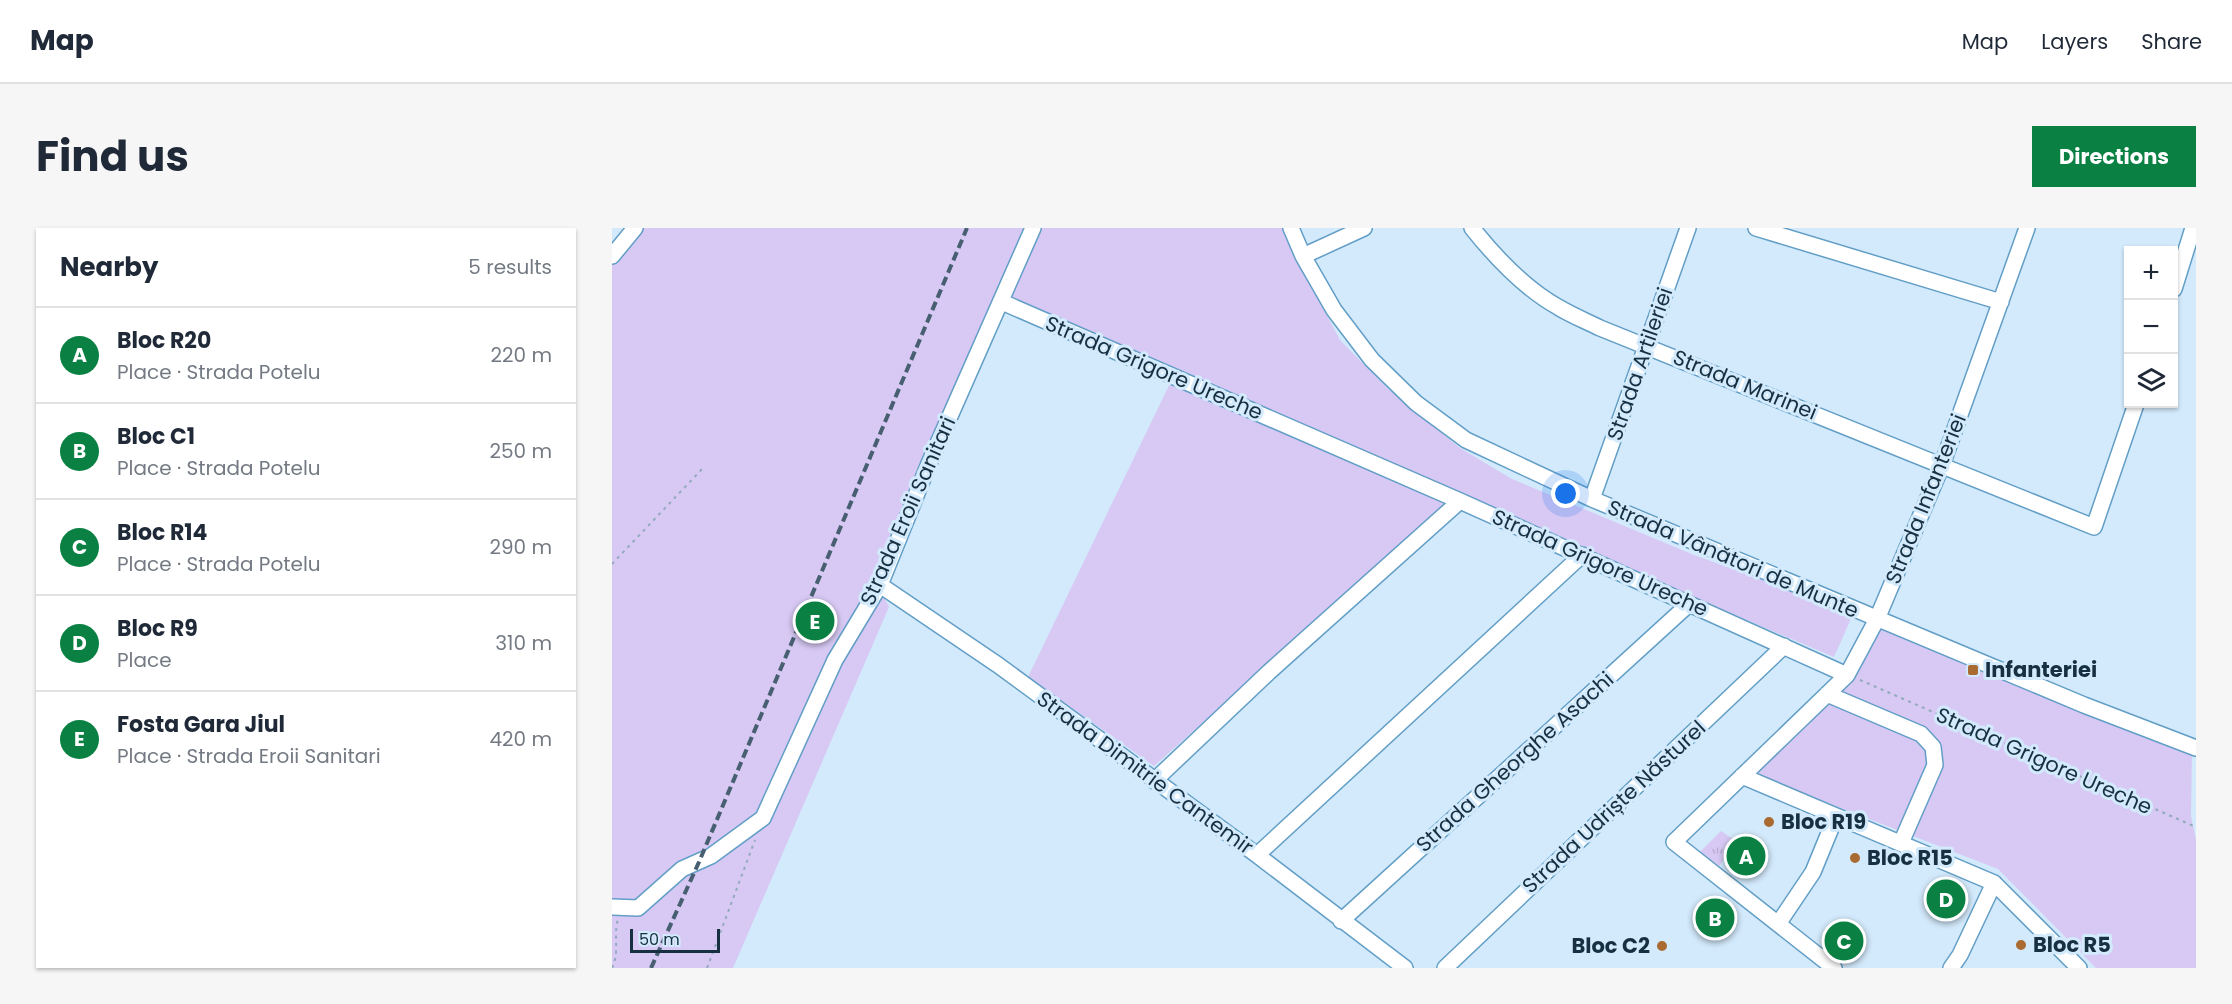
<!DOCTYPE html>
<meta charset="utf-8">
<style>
body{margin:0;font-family:Poppins,sans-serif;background:#f6f6f7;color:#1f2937}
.controls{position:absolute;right:18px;top:18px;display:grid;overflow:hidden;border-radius:0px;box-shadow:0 2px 4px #0004}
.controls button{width:54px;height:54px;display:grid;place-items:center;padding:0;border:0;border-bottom:2px solid #e0e1e3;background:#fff;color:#1f2937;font:30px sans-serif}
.scale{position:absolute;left:18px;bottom:15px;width:90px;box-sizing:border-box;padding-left:6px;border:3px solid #173041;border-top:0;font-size:16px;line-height:21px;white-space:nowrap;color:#173041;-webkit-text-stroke:4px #d3eafc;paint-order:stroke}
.you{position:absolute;left:954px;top:266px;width:21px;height:21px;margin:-15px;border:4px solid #fff;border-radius:50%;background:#1a73e8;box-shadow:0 0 0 9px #1a73e833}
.badge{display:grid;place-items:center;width:39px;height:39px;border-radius:50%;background:#0b8043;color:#fff;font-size:20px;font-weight:700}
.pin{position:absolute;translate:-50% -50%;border:3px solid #fff;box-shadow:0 2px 6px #0006}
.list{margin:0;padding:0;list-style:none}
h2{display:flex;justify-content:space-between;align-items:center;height:78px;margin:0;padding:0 24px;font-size:26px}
h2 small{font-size:20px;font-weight:400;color:#747a83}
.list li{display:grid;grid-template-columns:39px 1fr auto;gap:18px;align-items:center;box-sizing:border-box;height:96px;padding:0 24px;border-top:2px solid #e0e1e3}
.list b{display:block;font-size:22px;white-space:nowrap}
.list p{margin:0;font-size:20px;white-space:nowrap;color:#747a83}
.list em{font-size:20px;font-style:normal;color:#747a83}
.icon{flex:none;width:33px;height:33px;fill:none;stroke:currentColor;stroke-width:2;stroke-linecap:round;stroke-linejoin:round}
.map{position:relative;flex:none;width:1584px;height:740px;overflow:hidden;border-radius:0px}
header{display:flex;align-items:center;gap:36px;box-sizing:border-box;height:84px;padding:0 30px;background:#fff;border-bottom:2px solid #e0e1e3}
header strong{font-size:28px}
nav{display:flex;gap:33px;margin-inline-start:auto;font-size:21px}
.intro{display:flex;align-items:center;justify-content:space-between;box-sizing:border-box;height:144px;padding:0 36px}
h1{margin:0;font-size:42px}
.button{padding:15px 27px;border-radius:0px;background:#0b8043;color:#fff;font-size:21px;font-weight:700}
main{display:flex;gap:36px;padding:0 36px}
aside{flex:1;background:#fff;border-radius:0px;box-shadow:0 2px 4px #0004}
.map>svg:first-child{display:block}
</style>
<header>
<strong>Map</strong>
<nav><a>Map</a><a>Layers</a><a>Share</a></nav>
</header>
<div class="intro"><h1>Find us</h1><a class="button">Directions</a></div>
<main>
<aside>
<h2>Nearby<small>5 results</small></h2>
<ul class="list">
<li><span class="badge">A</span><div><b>Bloc R20</b><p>Place · Strada Potelu</p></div><em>220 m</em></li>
<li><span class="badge">B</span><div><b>Bloc C1</b><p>Place · Strada Potelu</p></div><em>250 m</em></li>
<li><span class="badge">C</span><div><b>Bloc R14</b><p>Place · Strada Potelu</p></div><em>290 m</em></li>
<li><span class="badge">D</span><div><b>Bloc R9</b><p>Place</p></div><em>310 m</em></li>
<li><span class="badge">E</span><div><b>Fosta Gara Jiul</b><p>Place · Strada Eroii Sanitari</p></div><em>420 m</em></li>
</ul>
</aside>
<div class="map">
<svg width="1584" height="740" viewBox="0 0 1584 740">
<defs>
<pattern id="park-tufts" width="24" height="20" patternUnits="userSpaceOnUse" patternTransform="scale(1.5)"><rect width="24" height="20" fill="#d7c9f4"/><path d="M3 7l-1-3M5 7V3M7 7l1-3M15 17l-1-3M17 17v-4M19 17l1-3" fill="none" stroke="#b8add2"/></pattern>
</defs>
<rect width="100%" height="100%" fill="#d3eafc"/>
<path fill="#d7c9f4" d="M28,0H671L684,30L728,112L776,161L848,220L900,251L1082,327L1242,384L1222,429L844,269L542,538L416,449L563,145L387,74L264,354L277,379L121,740H0V30Z
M1270,394L1580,525L1579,588L1584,612V740H1484L1386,641L1138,545L1243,447Z"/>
<path fill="url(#park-tufts)" d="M1109,603L1125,614L1107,638L1088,624Z"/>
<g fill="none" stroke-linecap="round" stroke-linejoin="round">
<g stroke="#629ec6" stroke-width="18">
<path id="minor" d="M679,0L691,28L722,82L760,132L804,175L854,212L980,271L1472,477L1584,520
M860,0C884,30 912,60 946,79C959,87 974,93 988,100L1482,299L1524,176
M1144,0L1389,74
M0,28L23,0
M691,28L752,0
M1562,61L1581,0
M390,74L848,273L1235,447
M980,271L1076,0
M268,357L386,437L645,627L793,740
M1215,466L1309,506L1321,519L1323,537L1289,615
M1130,548L1382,655L1467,740
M542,553L657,444L848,273
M645,627L970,327
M0,679L26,680L70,641L99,628L151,590L223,432L268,357L316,238L421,0
M729,693L1077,376
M1166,696L1201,644L1224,588
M833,740L1172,418
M1222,740L1062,614L1235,447L1265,391L1330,237L1415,0
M1339,740L1348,727L1382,655"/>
</g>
<path stroke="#92aabc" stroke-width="2" stroke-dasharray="3 4.5" stroke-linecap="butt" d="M0,336L91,240
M1248,452L1584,599
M0,740C8,723 1,708 6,691
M95,740L143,612"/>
<use href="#minor" stroke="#fff" stroke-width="15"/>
<path stroke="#475f71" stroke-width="4" stroke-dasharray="9 4.5" stroke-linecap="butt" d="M39,740L87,634L355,0"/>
</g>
<g fill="#aa6b32" stroke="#d3eafc" stroke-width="2">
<rect x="1355" y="436" width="12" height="12" rx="3"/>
<circle cx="1157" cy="594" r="6"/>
<circle cx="1243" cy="630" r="6"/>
<circle cx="1409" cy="717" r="6"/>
<circle cx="1050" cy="718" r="6"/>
</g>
<g text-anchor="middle" stroke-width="6" stroke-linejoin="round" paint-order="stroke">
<g font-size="21" fill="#173041" stroke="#d3eafc">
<text transform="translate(1028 136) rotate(-71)" y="7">Strada Artileriei</text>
<text transform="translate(542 140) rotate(23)" y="7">Strada Grigore Ureche</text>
<text transform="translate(1133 157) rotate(22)" y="7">Strada Marinei</text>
<text transform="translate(1314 271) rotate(-68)" y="7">Strada Infanteriei</text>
<text transform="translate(296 283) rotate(-66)" y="7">Strada Eroii Sanitari</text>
<text transform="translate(1121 331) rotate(23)" y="7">Strada Vânători de Munte</text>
<text transform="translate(988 335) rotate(24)" y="7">Strada Grigore Ureche</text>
<text transform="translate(1432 533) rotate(24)" y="7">Strada Grigore Ureche</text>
<text transform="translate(903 534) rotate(-42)" y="7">Strada Gheorghe Asachi</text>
<text transform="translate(533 545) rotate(36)" y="7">Strada Dimitrie Cantemir</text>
<text transform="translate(1002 579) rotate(-43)" y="7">Strada Udriște Năsturel</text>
</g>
<g font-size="21" font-weight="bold" fill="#173041" stroke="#d3eafc" text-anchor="start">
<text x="1373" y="449">Infanteriei</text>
<text x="1169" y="601">Bloc R19</text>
<text x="1255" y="637">Bloc R15</text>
<text x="1421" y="724">Bloc R5</text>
<text x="1038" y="725" text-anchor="end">Bloc C2</text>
</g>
</g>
</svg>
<div class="controls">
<button>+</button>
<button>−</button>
<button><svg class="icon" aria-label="layers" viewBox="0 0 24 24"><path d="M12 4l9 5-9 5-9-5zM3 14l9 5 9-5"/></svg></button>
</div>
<div class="scale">50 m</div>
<div class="you"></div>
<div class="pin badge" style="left:1134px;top:628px">A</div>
<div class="pin badge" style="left:1103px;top:690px">B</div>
<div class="pin badge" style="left:1232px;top:713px">C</div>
<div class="pin badge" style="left:1334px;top:671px">D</div>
<div class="pin badge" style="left:203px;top:393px">E</div>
</div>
</main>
